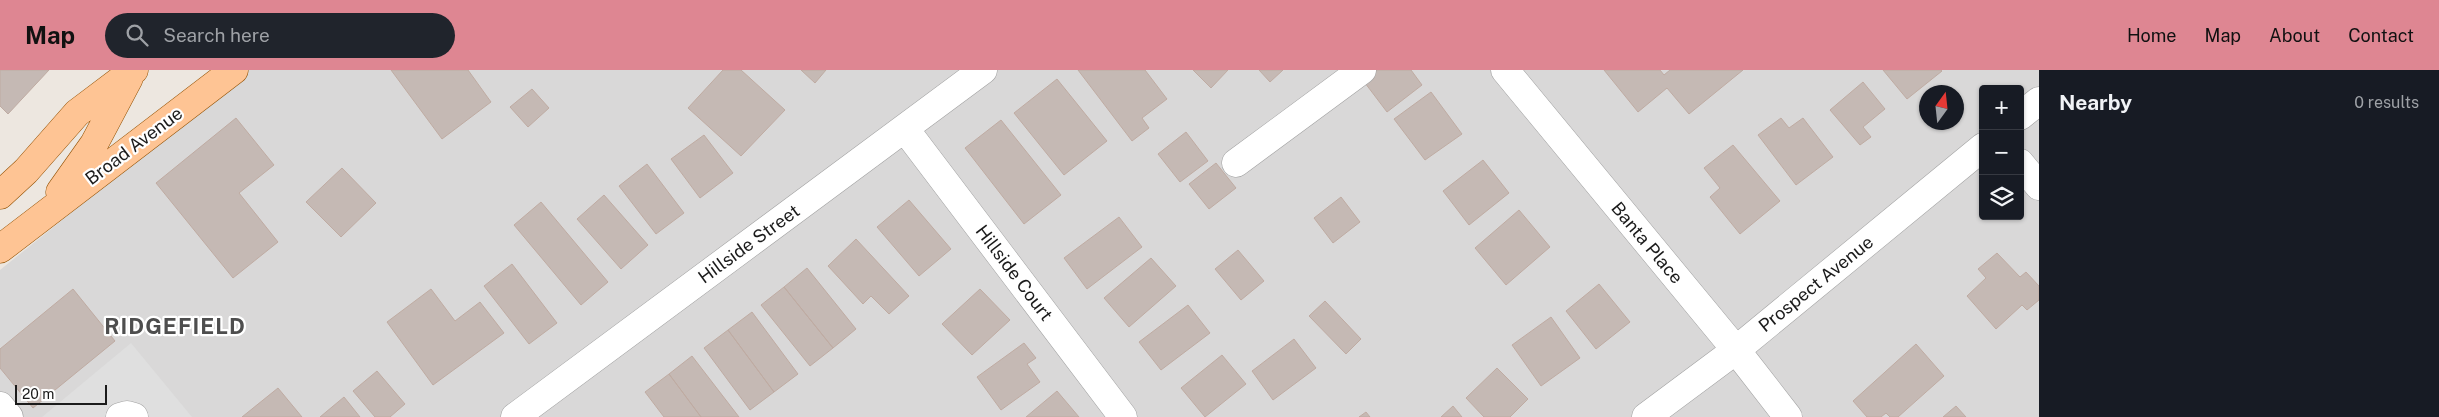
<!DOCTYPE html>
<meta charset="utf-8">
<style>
body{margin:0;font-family:"Public Sans",sans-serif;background:#20242c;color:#f1f3f6}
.controls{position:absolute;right:15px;top:15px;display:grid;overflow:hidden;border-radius:5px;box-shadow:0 1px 4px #0004}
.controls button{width:45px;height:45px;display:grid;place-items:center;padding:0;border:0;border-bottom:1px solid #363941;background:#171b24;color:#f1f3f6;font:25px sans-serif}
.compass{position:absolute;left:1919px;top:15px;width:45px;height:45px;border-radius:50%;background:#171b24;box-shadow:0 1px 4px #0004;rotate:15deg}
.scale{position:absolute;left:15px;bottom:12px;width:92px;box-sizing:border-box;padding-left:5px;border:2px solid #1b1b1b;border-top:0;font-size:14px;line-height:18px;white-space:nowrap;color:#1b1b1b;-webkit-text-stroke:4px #fff;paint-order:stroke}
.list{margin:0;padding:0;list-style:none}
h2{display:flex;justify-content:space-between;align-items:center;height:65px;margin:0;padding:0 20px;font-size:21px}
h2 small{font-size:16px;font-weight:400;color:#9ea1a6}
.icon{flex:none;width:28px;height:28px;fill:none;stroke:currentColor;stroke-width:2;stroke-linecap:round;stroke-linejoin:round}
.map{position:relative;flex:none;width:2039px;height:347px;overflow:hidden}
header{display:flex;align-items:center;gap:30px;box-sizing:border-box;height:70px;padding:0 25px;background:#de8692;color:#111}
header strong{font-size:24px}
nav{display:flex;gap:28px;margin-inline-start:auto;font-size:18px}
.search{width:350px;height:45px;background:#20242c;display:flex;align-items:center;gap:12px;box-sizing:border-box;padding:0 18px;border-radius:28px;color:#9ea1a6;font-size:19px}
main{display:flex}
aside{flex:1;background:#171b24}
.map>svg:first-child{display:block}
</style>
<header>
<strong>Map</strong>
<div class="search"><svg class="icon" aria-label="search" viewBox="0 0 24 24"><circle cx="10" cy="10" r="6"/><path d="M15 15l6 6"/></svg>Search here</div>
<nav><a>Home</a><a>Map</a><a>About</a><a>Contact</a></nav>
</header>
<main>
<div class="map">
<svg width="2039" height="347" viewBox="0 0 2039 347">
<rect width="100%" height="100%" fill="#ede7e0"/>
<path fill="#d9d8d8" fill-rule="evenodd" d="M249,0H2039V347H0V200ZM1983,19H2020V146H1983ZM1926,22H1956V52H1926Z"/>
<path fill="#dfdfdf" d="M131,273L192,347H42Z"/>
<path fill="#c5b9b4" stroke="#bfaba2" d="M0,0H49L8,44L0,36Z
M391,0H468L491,32L442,69Z
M723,0H741L785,40L741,86L688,38Z
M801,0H826L815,13Z
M1078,0H1145L1167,29L1142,48L1149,58L1132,71Z
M1193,0H1228L1211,18Z
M1259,0H1283L1270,12Z
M1374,0H1411L1422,15L1387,42L1362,9Z
M1604,0H1660L1664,5L1670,0H1743L1689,44L1667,18L1638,42Z
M1883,0H1941L1942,1L1907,29Z
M1057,9L1107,71L1064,105L1014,43Z
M1863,12L1885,39L1863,57L1871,67L1860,75L1830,40Z
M532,19L549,38L528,57L510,37Z
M1431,22L1462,64L1425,90L1394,49Z
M236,48L274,95L239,123L278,172L233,208L156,113Z
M1781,48L1789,58L1803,48L1833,87L1796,115L1758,65Z
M1001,50L1061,125L1024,154L965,78Z
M1186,62L1208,91L1180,112L1158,84Z
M704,65L733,103L700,128L671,89Z
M1733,75L1780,131L1740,164L1710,127L1720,118L1704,98Z
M1483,90L1509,123L1469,155L1443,121Z
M1216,93L1236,118L1209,139L1189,114Z
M647,94L684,143L656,164L619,116Z
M342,98L376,133L341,167L306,132Z
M604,125L648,175L621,199L577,149Z
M1341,127L1360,152L1333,173L1314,148Z
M909,130L951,179L919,206L877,157Z
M541,132L608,212L581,235L514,155Z
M1519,140L1550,177L1506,215L1475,178Z
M1119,147L1142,177L1087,219L1064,188Z
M856,169L909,226L889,244L871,226L863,234L828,196Z
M1238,180L1264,211L1241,230L1215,199Z
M1997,183L2020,207L2026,202L2039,216V230L2027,240L2022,235L1996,259L1967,226L1986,208L1978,199Z
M1151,188L1176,216L1129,257L1104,228Z
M512,194L557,253L529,274L484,216Z
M807,198L856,259L833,278L784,217Z
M1599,214L1630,252L1596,279L1566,241Z
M784,217L833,278L810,296L761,235Z
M73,219L115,271L33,338L0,298V279Z
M431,219L455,251L480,232L504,263L433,315L387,252Z
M980,219L1010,250L972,285L942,254Z
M1325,231L1361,269L1346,284L1309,246Z
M1188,235L1210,263L1161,300L1139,272Z
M752,242L798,304L774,322L728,260Z
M1551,247L1580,288L1541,316L1512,275Z
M728,260L774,322L750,340L704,278Z
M1294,269L1316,298L1273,330L1252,301Z
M1024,273L1036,288L1027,294L1040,312L1001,340L977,307Z
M1916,274L1944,306L1898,347H1890L1886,343L1881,347H1867L1853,331Z
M1222,285L1246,314L1205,347L1181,318Z
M692,286L739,347H701L669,304Z
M1497,298L1528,329L1510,347H1484L1466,328Z
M377,301L405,334L390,347H375L353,321Z
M669,304L701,347H664L645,322Z
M278,318L302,347H242Z
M1057,321L1079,347H1026Z
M344,327L360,347H320Z
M1453,336L1462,347H1441Z
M1956,336L1966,347H1943Z
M1366,342L1370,347H1359Z"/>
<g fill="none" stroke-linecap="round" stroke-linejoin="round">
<g stroke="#a2a2a2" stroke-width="29">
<path id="minor" d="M1505,0L1736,280L1788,347
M2020,46L2039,31
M905,59L1123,347
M1236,93L1362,0
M2020,93L2039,116
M0,336L9,347
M120,347L127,345L134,347
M515,347L983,0
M1646,347L1736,280L1983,77"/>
</g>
<g stroke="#925000" stroke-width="29">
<path id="major" d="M60,122L94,74L129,8
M0,125L26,101L77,43L134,0
M0,179L234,0"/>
</g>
<use href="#minor" stroke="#fff" stroke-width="28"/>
<use href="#major" stroke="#fec494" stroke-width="28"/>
</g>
<g text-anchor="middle" stroke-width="4.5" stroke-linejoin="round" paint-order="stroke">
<g font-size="18" fill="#1b1b1b" stroke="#fff">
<text transform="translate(134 76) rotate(-37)" y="6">Broad Avenue</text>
<text transform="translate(1647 173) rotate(50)" y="6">Banta Place</text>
<text transform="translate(749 174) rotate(-36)" y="6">Hillside Street</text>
<text transform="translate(1014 203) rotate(53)" y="6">Hillside Court</text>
<text transform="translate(1816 214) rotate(-39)" y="6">Prospect Avenue</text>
</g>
<g font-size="22" font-weight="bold" letter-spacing="1" fill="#4e4e4e" stroke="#fff">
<text x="175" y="264">RIDGEFIELD</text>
</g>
</g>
</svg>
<div class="controls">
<button>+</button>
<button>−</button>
<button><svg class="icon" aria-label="layers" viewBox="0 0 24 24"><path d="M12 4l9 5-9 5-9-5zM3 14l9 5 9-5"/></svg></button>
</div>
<svg class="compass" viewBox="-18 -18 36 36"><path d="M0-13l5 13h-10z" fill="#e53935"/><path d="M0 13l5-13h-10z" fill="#9ea1a6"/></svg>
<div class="scale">20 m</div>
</div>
<aside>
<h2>Nearby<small>0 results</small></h2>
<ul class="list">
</ul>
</aside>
</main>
